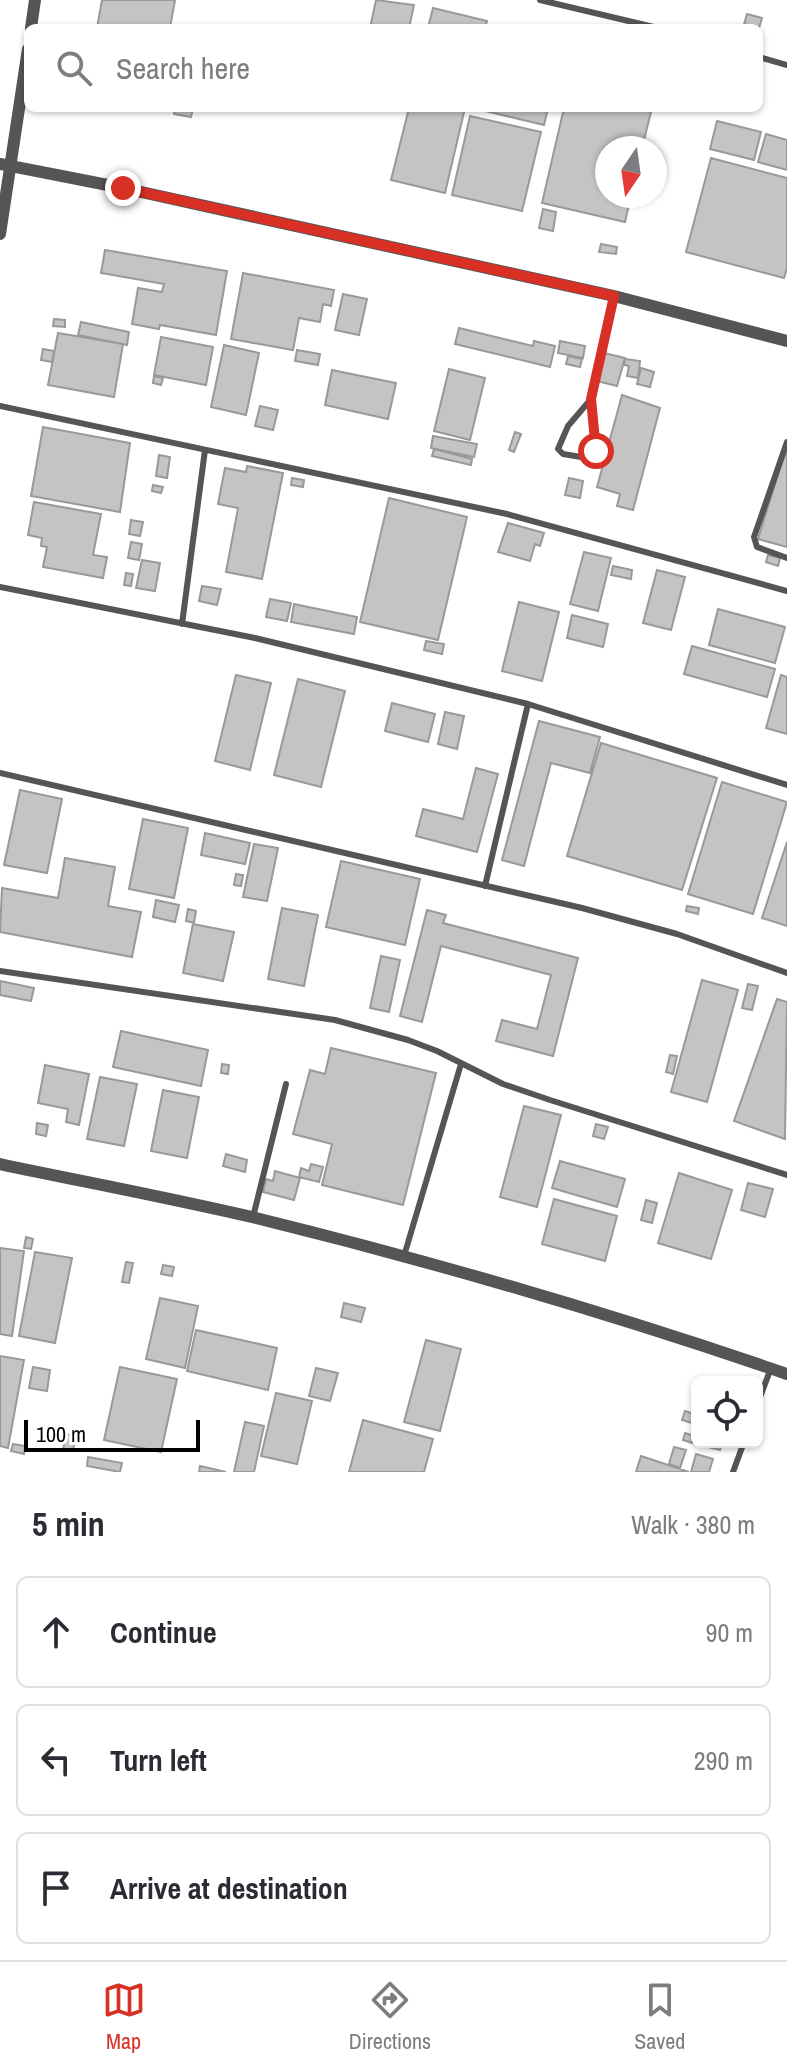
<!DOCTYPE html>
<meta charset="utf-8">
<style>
body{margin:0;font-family:"Archivo Narrow",sans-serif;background:#f7f7f7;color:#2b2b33}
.controls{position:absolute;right:24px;bottom:24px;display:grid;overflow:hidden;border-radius:12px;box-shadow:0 2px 6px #0004}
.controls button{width:72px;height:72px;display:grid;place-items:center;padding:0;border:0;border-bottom:2px solid #e1e1e2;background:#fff;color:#2b2b33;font:40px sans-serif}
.compass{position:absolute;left:595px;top:136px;width:72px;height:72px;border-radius:50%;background:#fff;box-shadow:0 2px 6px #0004;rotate:193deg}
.scale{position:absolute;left:24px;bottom:20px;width:176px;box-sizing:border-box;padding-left:8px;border:4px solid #000;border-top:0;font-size:22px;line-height:28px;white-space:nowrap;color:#000;-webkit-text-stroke:6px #fff;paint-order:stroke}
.stop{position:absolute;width:24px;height:24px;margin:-18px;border:6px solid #d93025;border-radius:50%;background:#fff}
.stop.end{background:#d93025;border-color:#fff;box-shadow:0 2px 8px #0008}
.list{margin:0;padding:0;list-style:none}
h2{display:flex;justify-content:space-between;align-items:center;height:104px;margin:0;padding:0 32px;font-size:34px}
h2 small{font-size:26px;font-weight:400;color:#7c7c81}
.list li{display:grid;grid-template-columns:52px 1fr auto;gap:24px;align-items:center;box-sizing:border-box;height:112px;margin:0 16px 16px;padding:0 16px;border:2px solid #e1e1e2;border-radius:12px}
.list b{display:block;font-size:30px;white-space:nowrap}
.list em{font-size:26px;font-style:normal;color:#7c7c81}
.icon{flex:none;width:44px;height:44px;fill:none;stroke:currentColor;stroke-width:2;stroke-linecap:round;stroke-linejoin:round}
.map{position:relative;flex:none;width:787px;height:1472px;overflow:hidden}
.search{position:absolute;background:#fff;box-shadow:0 2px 6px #0004;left:24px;right:24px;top:24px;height:88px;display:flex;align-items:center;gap:20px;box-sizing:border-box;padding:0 28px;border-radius:12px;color:#7c7c81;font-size:30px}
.sheet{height:488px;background:#fff}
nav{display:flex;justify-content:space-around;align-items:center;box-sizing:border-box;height:112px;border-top:2px solid #e1e1e2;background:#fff;font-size:22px;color:#7c7c81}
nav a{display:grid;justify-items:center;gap:4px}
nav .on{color:#d93025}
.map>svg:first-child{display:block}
</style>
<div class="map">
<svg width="787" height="1472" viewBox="0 0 787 1472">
<rect width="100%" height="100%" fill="#fff"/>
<path fill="#c4c4c4" stroke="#999" stroke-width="2" d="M102,0H175L170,28H97Z
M376,0L414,5L409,28H370Z
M433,8L487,21L485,28H428Z
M747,14L762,18L759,28L744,24Z
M175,108H193L191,117L174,114Z
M409,108H465L445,193L391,180Z
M473,108H548L544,125Z
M564,108H652L642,148H607V196H631L625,222L542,203Z
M470,116L541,132L522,211L452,195Z
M717,121L761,132L754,160L710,149Z
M766,134L787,140V170L758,162Z
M711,158L787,178V268L784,278L686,252Z
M543,209L556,212L553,231L539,228Z
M601,244L617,247L616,254L599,252Z
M105,250L227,271L216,335L160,325L159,329L132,324L138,288L162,292L164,284L101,273Z
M243,273L334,290L331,306L323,304L320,322L299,318L293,350L231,339Z
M343,294L367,299L359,335L335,330Z
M54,319L65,320V327L53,326Z
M81,322L129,332L127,345L78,335Z
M459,328L533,346L534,341L555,346L550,367L455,344Z
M58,333L123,344L114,397L48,385Z
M161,337L213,347L206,385L154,375Z
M560,341L585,346L583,358L558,353Z
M224,345L259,353L246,415L211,407Z
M43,349L54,351L52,362L41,360Z
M297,350L320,354L318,365L295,361Z
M604,353L625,358L617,386L597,381Z
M568,356L582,359L580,367L566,364Z
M625,359L640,361L638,378L627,376L629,366L624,365Z
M641,368L654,372L650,387L637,384Z
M449,369L485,378L470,440L434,431Z
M332,370L396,383L388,419L325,405Z
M154,376L163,378L161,385L153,383Z
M622,395L660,408L633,510L617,506L620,494L597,487Z
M260,406L278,410L273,430L255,426Z
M43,427L130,443L120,512L31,496Z
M515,432L521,434L514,452L509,450Z
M433,436L477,444L474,457L431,448Z
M787,445V547L758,539Z
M434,449L472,459L471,465L432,456Z
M159,455L170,457L167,478L156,476Z
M247,466L283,473L262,579L226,572L238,508L218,504L225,468L246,472Z
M292,478L304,480L303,487L291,485Z
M569,478L583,481L580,498L565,495Z
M153,485L163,487L161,493L152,491Z
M389,498L467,517L438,640L360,622Z
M34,502L101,514L93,555L107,557L103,578L43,567L47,547L41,546L42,538L28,535Z
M131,520L143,522L140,536L129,534Z
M508,523L544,533L540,546L535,544L530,561L498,552Z
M131,542L142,544L139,560L128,558Z
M584,552L611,558L598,611L570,604Z
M768,555L780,558L778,566L766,562Z
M142,560L160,563L155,591L136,588Z
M613,566L632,570L631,579L611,575Z
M657,570L685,577L671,630L643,623Z
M126,573L133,574L131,586L124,585Z
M202,586L221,589L217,605L199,601Z
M270,599L291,603L287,621L266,617Z
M519,602L559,612L542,681L502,671Z
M294,604L357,617L354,634L291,622Z
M718,609L785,627L775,663L709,645Z
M572,615L608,624L603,647L567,638Z
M426,641L444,644L442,654L424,650Z
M692,646L775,669L767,697L684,674Z
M236,675L271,683L250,770L215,761Z
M781,675L787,677V734L766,728Z
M298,679L345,691L321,787L274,775Z
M392,703L435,714L428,742L385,731Z
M445,712L464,716L457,749L438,744Z
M539,721L600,737L590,773L551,763L524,866L502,860Z
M601,743L717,778L682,890L567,856Z
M476,768L498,774L477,852L416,836L423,809L463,819Z
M722,782L787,802L753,914L688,894Z
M20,790L62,799L47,873L4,865Z
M143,819L188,828L174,898L129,889Z
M205,833L250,843L245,864L201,855Z
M787,842V926L762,918Z
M254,844L278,848L267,901L243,897Z
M65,858L115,867L108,906L141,912L132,957L0,932L2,888L58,898Z
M341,861L420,879L405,945L326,927Z
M236,874L243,875L241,886L234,885Z
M156,900L179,905L175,922L153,917Z
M687,906L699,908L698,914L686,911Z
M282,908L318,915L304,986L268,979Z
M188,909L196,911L194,923L186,921Z
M427,910L446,915L443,923L578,958L553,1056L496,1041L502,1020L537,1029L551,975L441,946L422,1022L400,1016Z
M193,924L234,932L223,981L183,973Z
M381,956L400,960L389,1012L370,1008Z
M702,980L738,990L707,1102L671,1092Z
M0,981L34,988L31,1001L0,995Z
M748,984L758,986L752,1010L742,1008Z
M777,999L787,1002L785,1139L734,1121Z
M121,1031L208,1050L201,1086L113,1067Z
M331,1048L436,1073L403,1205L322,1185L332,1144L293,1134L310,1070L325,1074Z
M670,1055L677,1056L673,1074L666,1072Z
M222,1064L229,1065L228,1074L221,1073Z
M45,1065L89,1074L79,1125L66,1122L68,1109L38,1103Z
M100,1077L137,1084L124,1146L87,1139Z
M163,1090L199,1097L187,1158L151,1151Z
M524,1106L561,1115L537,1207L500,1197Z
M37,1123L48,1125L46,1136L36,1134Z
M596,1124L608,1127L604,1139L593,1136Z
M226,1154L247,1160L245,1172L223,1166Z
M560,1161L625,1179L617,1207L552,1188Z
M311,1164L323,1167L319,1182L299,1177L301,1168L309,1171Z
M275,1171L300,1178L294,1200L263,1192L266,1179L273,1181Z
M679,1173L732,1190L711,1259L658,1243Z
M748,1183L773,1189L765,1217L741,1210Z
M554,1199L617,1216L605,1261L542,1244Z
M646,1200L657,1203L652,1223L641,1220Z
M26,1237L33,1239L31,1249L24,1248Z
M0,1248L24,1251L12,1336L0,1334Z
M35,1252L72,1258L55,1343L19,1336Z
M126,1262L133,1263L129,1283L122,1282Z
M163,1265L174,1267L172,1276L161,1274Z
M160,1298L198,1306L185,1368L146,1359Z
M344,1303L365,1308L361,1322L341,1317Z
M196,1330L277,1348L268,1390L187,1371Z
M426,1340L461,1349L440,1431L404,1422Z
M0,1356L24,1360L8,1448L0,1446Z
M33,1367L50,1370L47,1391L29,1388Z
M120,1367L177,1379L161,1452L104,1440Z
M316,1368L338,1373L330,1401L309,1396Z
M276,1393L312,1401L297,1464L261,1456Z
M685,1411L697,1415L695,1424L682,1420Z
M363,1420L433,1439L424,1472H349Z
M245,1422L264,1426L254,1472H234Z
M685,1433L694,1436L692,1443L683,1440Z
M66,1434L76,1436L73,1450L63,1449Z
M710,1442H722L720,1450L708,1447Z
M13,1444L25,1446L24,1454L11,1451Z
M674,1447L686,1450L680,1468L669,1464Z
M696,1454L713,1459L709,1472H691Z
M641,1456L689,1472H636Z
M88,1457L122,1463L120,1472L87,1466Z
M200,1466L226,1472H199Z"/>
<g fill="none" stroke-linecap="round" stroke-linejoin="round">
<path stroke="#555" stroke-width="6" d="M540,0L658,28
M759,57L787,65
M591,399L568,426L558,449L563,454L587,458L596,451L591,399L613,297
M0,406L507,514L787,591
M787,442L754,537L757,547L787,558
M0,587L255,638L528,704L787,785
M182,624L205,450
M0,773L582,908L677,934L787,973
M485,886L528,704
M0,971L335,1020L408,1040L437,1051L503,1084L550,1100L787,1175
M253,1217L286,1084
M404,1256L461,1064
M757,1405L771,1368
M733,1472L744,1442"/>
<path stroke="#555" stroke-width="12" d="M31,28L35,0
M0,164L123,188L614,296L787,341
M0,234L28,49
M0,1164C85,1182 171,1198 256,1218C435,1262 612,1314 787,1374"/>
</g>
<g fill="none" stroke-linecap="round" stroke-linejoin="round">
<path stroke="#d93025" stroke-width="10" d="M123,188L614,296L591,399L596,451"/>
</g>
</svg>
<div class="controls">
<button><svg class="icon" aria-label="locate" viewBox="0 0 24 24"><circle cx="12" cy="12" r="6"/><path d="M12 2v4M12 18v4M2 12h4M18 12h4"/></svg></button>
</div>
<svg class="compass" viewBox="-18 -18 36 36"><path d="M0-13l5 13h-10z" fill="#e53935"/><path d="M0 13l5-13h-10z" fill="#7c7c81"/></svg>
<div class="scale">100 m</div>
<div class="stop" style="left:596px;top:451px"></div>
<div class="stop end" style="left:123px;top:188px"></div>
<div class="search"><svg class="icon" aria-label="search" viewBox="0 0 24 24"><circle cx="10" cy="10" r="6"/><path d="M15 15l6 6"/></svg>Search here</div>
</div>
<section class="sheet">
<h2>5 min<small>Walk · 380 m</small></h2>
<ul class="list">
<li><svg class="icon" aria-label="ahead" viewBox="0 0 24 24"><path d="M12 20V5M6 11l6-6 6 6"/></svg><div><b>Continue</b></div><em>90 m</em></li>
<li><svg class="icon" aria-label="left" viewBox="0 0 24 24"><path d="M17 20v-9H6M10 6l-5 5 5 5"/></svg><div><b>Turn left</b></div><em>290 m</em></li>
<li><svg class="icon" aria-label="arrive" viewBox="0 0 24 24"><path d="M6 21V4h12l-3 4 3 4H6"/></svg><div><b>Arrive at destination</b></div></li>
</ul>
</section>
<nav>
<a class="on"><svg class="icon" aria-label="map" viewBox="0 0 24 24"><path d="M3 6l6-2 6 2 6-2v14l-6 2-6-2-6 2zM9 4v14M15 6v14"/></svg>Map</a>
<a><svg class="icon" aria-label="directions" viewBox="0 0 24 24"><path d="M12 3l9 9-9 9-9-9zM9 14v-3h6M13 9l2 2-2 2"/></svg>Directions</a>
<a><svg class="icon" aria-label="saved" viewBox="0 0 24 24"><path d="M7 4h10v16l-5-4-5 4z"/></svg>Saved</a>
</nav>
